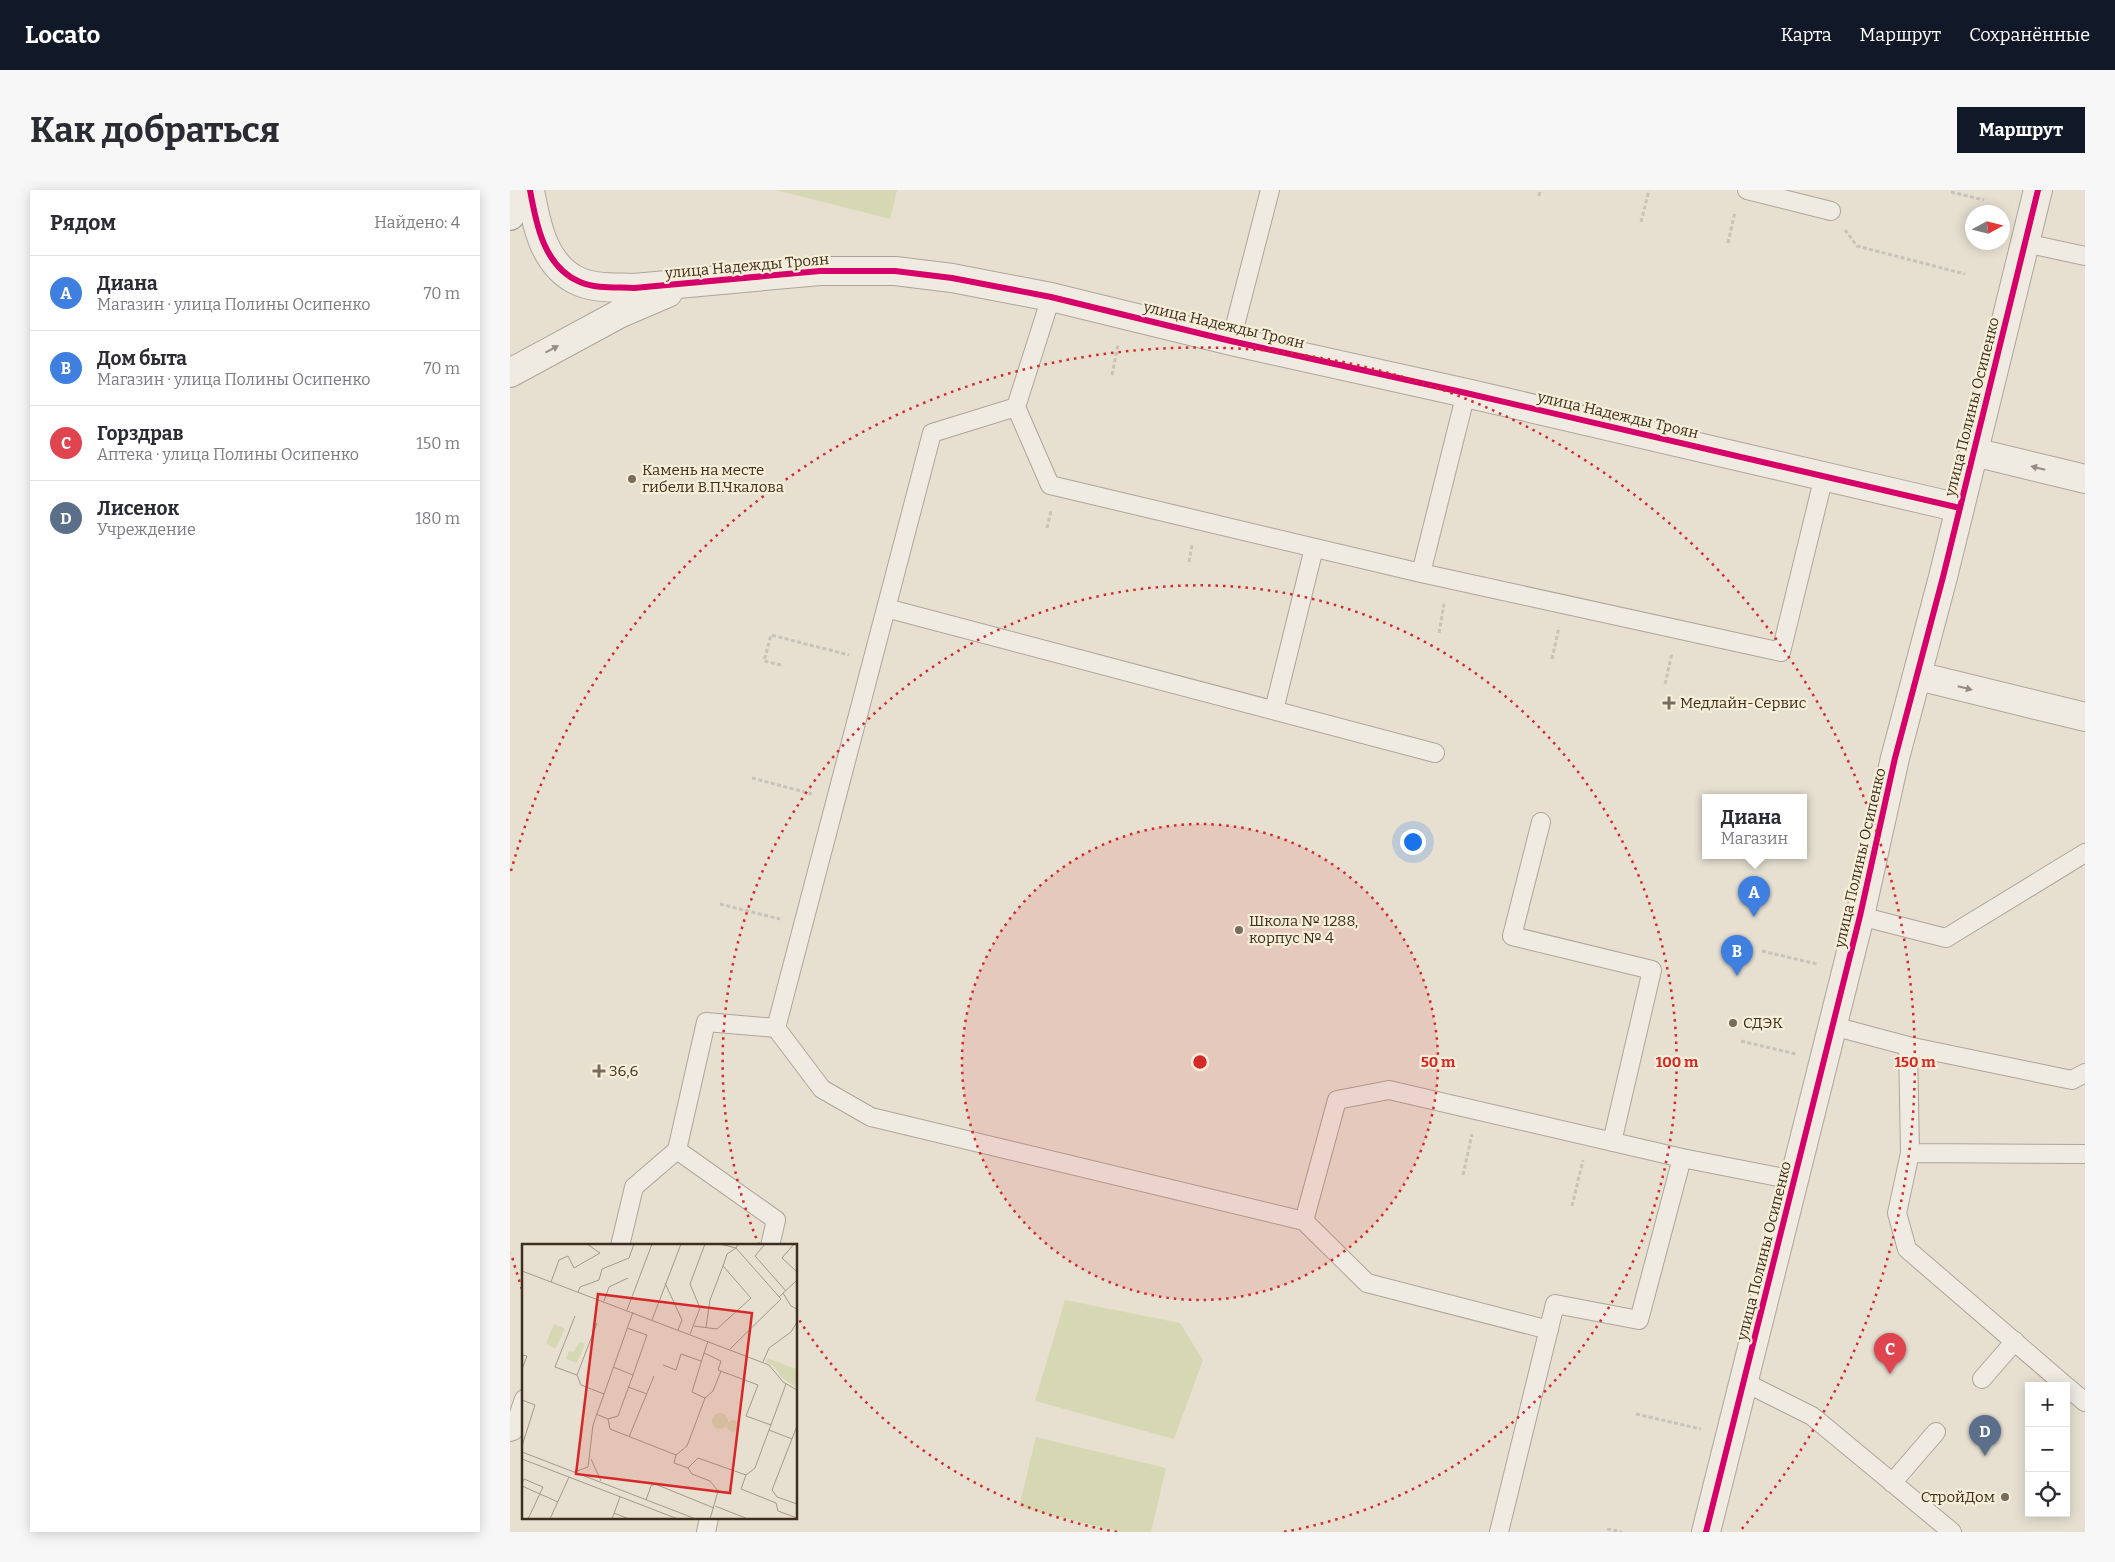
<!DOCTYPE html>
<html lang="ru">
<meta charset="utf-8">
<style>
body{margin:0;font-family:Bitter,serif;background:#f7f7f7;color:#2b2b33}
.controls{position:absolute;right:15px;bottom:15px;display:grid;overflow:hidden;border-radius:0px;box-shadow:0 2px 12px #0003}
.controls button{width:45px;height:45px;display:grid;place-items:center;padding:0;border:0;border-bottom:1px solid #e1e1e2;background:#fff;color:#2b2b33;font:25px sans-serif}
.compass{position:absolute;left:1455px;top:15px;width:45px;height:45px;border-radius:50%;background:#fff;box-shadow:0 2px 12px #0003;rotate:83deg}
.you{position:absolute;left:902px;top:651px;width:18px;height:18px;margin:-12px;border:4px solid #fff;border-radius:50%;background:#1a73e8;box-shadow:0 0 0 8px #1a73e833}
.badge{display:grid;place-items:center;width:32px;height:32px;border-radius:50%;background:#111827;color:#fff;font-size:16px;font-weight:700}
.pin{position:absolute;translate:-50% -41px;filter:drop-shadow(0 1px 2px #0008)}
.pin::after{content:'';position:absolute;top:26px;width:18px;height:15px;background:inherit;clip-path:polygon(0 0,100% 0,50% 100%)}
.popup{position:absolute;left:1192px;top:604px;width:105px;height:65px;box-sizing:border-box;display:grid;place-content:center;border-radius:0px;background:#fff;filter:drop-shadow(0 1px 4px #0005);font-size:16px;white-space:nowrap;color:#7c7c81}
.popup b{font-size:19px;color:#2b2b33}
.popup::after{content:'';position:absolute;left:50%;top:100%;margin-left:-10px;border:10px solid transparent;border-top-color:#fff}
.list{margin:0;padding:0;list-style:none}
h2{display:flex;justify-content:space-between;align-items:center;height:65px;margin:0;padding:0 20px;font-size:21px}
h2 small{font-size:16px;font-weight:400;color:#7c7c81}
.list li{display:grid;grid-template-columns:32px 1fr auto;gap:15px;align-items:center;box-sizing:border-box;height:75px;padding:0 20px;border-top:1px solid #e1e1e2}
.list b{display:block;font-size:19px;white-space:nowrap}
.list p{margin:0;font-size:16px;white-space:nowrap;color:#7c7c81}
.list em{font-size:16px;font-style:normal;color:#7c7c81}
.icon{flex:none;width:28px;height:28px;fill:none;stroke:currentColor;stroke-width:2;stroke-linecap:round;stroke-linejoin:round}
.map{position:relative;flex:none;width:1575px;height:1342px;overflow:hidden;border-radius:0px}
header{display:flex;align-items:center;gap:30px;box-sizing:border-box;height:70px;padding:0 25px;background:#111827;color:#fff}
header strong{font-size:24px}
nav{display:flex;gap:28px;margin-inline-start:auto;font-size:18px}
.intro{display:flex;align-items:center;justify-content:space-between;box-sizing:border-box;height:120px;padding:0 30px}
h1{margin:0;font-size:35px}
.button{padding:12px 22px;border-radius:0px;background:#111827;color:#fff;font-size:18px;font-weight:700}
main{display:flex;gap:30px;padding:0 30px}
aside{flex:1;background:#fff;border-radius:0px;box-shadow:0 2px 12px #0003}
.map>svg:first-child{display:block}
</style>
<header>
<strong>Locato</strong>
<nav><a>Карта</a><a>Маршрут</a><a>Сохранённые</a></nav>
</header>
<div class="intro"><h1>Как добраться</h1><a class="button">Маршрут</a></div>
<main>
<aside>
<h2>Рядом<small>Найдено: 4</small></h2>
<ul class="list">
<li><span class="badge" style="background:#3f7fe0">A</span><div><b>Диана</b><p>Магазин · улица Полины Осипенко</p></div><em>70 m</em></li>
<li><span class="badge" style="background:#3f7fe0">B</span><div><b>Дом быта</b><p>Магазин · улица Полины Осипенко</p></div><em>70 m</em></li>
<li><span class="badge" style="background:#e0444e">C</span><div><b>Горздрав</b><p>Аптека · улица Полины Осипенко</p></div><em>150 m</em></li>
<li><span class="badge" style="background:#5c6f8a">D</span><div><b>Лисенок</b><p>Учреждение</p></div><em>180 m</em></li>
</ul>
</aside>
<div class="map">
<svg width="1575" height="1342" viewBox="0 0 1575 1342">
<rect width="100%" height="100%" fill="#e7e0d1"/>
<path fill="#d6d7b3" d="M266,0H387L380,29Z
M555,1110L670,1133L693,1170L664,1249L525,1211Z
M526,1247L656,1278L641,1342H611L509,1317Z"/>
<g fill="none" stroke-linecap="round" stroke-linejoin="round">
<g stroke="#ada599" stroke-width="20">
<path id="lane" d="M1237,0L1321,21
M1515,53L1575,66
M541,107L506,217L422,243L266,838L312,899L361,927L794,1031
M721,151L760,0
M956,203L911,383L1271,462L1314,286
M506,217L540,295L911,383
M376,418L925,563
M764,520L804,358
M1031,632L1002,746L1142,780L1102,952
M1350,726L1436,748L1575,663
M1323,836L1398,856L1562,890L1575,883
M1398,856L1400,963L1387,1023L1397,1059L1556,1196
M1400,963L1575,964
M110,1056L124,997L167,960
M260,1056L266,1030L167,960L196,832L266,838
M1039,1140L857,1093L794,1031L827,910L879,900L1172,968
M1472,1189L1505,1151
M1234,1192L1302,1226L1442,1342
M1556,1196L1575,1212
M0,1242L3,1241L14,1209
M1382,1293L1426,1242
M196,1342L199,1328
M989,1342L1045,1114L1129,1130L1172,968L1284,990"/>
</g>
<g stroke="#ada599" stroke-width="30">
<path id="street" d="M20,0C26,34 34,77 70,92C86,99 107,97 124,98L310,81H385L442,88L541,107L721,151L956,203L1450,318
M0,183L109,124L158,103
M1464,262L1575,289
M1408,486L1575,527
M1196,1342L1350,726L1385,568L1433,387L1528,0"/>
</g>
<g stroke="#9c958a" stroke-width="30">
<path id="secondary" d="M0,26L6,0"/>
</g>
<path stroke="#c8c2b9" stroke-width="3" stroke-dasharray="4 2.5" stroke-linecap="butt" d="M1441,2L1474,10
M1029,6L1030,0
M1131,32L1139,0
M1335,40L1347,56L1455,84
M1218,53L1225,22
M602,185L608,154
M537,338L541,321
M679,372L682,355
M929,443L934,414
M1042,469L1049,437
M271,475L254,471L261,445L339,465
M1155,494L1162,463
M242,588L302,604
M210,714L270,729
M1252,761L1307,774
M1231,851L1286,864
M953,985L962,944
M1062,1016L1073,970
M1126,1224L1191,1239
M1097,1339L1112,1342"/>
<use href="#lane" stroke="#efebe3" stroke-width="18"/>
<use href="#street" stroke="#efebe3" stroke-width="28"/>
<use href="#secondary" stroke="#efebe3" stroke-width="28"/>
<g stroke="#f7eed8" stroke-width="9">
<path id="cycleway" d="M20,0C26,34 34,77 70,92C86,99 107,97 124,98L310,81H385L442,88L541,107L721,151L956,203L1450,318
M1196,1342L1350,726L1385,568L1433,387L1528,0"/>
</g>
<use href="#cycleway" stroke="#d6006c" stroke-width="6"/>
</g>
<defs><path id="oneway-solid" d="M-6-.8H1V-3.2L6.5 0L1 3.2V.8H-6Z" transform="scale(1.25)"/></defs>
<g fill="#968c82">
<use href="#oneway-solid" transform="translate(42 159) rotate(-28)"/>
<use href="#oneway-solid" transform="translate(1528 278) rotate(-166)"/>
<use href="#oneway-solid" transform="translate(1455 498) rotate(14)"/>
</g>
<circle cx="690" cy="872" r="238" fill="#d62828" fill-opacity=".12"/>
<g fill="none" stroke="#d62828" stroke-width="2.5" stroke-dasharray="2.5 5">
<circle cx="690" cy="872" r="238"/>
<path d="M607 1342A477 477 0 0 1 288 1128M249 1055A477 477 0 1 1 773 1342"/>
<path d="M12 1099A715 715 0 0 1 1 1063M1 681A715 715 0 1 1 1230 1341"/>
</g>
<g fill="#786c5e" stroke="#f7eed8" stroke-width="2">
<circle cx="122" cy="289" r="5"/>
<path d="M1156.5 505.5h5v5h5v5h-5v5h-5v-5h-5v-5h5z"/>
<circle cx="729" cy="740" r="5"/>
<circle cx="1223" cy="833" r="5"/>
<path d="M86.5 873.5h5v5h5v5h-5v5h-5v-5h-5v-5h5z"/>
<circle cx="1495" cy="1307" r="5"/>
</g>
<g text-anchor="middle" stroke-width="4.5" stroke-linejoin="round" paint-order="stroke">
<g font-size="15" fill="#3d2e20" stroke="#f7eed8">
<text transform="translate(237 76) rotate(-5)" y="5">улица Надежды Троян</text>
<text transform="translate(714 135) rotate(13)" y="5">улица Надежды Троян</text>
<text transform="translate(1462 217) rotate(-76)" y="5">улица Полины Осипенко</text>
<text transform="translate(1108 225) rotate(13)" y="5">улица Надежды Троян</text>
<text transform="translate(1350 668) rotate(-77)" y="5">улица Полины Осипенко</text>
<text transform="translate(1254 1061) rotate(-76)" y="5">улица Полины Осипенко</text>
</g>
<g font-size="15" fill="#3d2e20" stroke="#f7eed8" text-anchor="start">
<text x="132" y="285">Камень на месте<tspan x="132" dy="17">гибели В.П.Чкалова</tspan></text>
<text x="1170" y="518">Медлайн-Сервис</text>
<text x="739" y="736">Школа № 1288,<tspan x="739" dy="17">корпус № 4</tspan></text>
<text x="1233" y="838">СДЭК</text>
<text x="99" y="886">36,6</text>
<text x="1485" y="1312" text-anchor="end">СтройДом</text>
</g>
</g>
<g transform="translate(12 1054)">
<rect width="275" height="275" fill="#e7e0d1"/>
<path d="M32,80L43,85L33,105L24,99ZM58,98L63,100L55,119L44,115L47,107L51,108ZM245,114L274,125L275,144L259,133L253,123L244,118ZM190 177a8 8 0 1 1 16 0a8 8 0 1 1-16 0ZM205 182a6 6 0 1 1 12 0a6 6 0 1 1-12 0Z" fill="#d6d7b3"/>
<path fill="none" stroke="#a3998a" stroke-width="1" d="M198,0L214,4L216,0M243,0L233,12L264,47M272,0L260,14L275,28M0,27L247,121L261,138L275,146M29,38L37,16L46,12L52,24L78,9L65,0M143,39L160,76L156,86M56,48L58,43L77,36L80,25L107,14L112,0M261,49L269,62L275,65M257,53L275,36M82,57L87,43L106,34M105,66L130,0M53,72L33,123L55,131M130,76L159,0M75,79L55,131L59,141L82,150M172,82L195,85L229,54L201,22L205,10L214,4L259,55L208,105M184,83L188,56L201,22M168,90L178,64L168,40L183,0M186,97L182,109L199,117L196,126L236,141L224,172L249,181M182,109L170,148L183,154L191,147L199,127M0,111L5,112L0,125M241,118L247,104L269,88L275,78M141,121L154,126L159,110L179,117M91,123L111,131L125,91L105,84M264,140L233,224L224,231L219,245L254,259L256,267L275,274M106,143L125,150M0,156L13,161L0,202M74,170L86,175L88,185L154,211L165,202L183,154M86,175L96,172L111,131M275,182L250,246L255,253L275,260M247,186L270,195M107,193L132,132M0,208L174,275M154,211L152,219L166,224L176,214L224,231M0,215L156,275M69,215L79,237M166,224L170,230L188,237L196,247L188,275M52,228L66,223L71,181L111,68M0,239L2,235L21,243L6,275M0,242L36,258M124,256L129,242L133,240L192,264M193,262L226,275M92,269L107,275M28,275L47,233M90,275L98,253"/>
<path fill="#d62828" fill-opacity="0.15" stroke="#d62828" stroke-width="2.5" d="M76,50L230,69L208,249L54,230Z"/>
<rect width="275" height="275" fill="none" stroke="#3d2e20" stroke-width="2.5"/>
</g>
<circle cx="690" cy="872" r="8" fill="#d62828" stroke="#f7eed8" stroke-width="2.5"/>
<g font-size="15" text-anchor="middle" font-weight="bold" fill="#d62828" stroke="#f7eed8" stroke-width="4.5" stroke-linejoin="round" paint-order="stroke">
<text x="928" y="877">50 m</text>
<text x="1167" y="877">100 m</text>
<text x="1405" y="877">150 m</text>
</g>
</svg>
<div class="controls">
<button>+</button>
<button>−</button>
<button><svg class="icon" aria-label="locate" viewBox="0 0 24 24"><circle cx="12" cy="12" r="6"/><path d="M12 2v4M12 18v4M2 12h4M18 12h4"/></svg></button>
</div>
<svg class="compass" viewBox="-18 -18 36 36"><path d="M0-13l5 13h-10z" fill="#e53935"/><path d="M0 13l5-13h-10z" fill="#7c7c81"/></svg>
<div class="you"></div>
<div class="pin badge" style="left:1244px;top:727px;background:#3f7fe0">A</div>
<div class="popup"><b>Диана</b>Магазин</div>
<div class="pin badge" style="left:1227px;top:786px;background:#3f7fe0">B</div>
<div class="pin badge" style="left:1380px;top:1184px;background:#e0444e">C</div>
<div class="pin badge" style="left:1475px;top:1266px;background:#5c6f8a">D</div>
</div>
</main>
